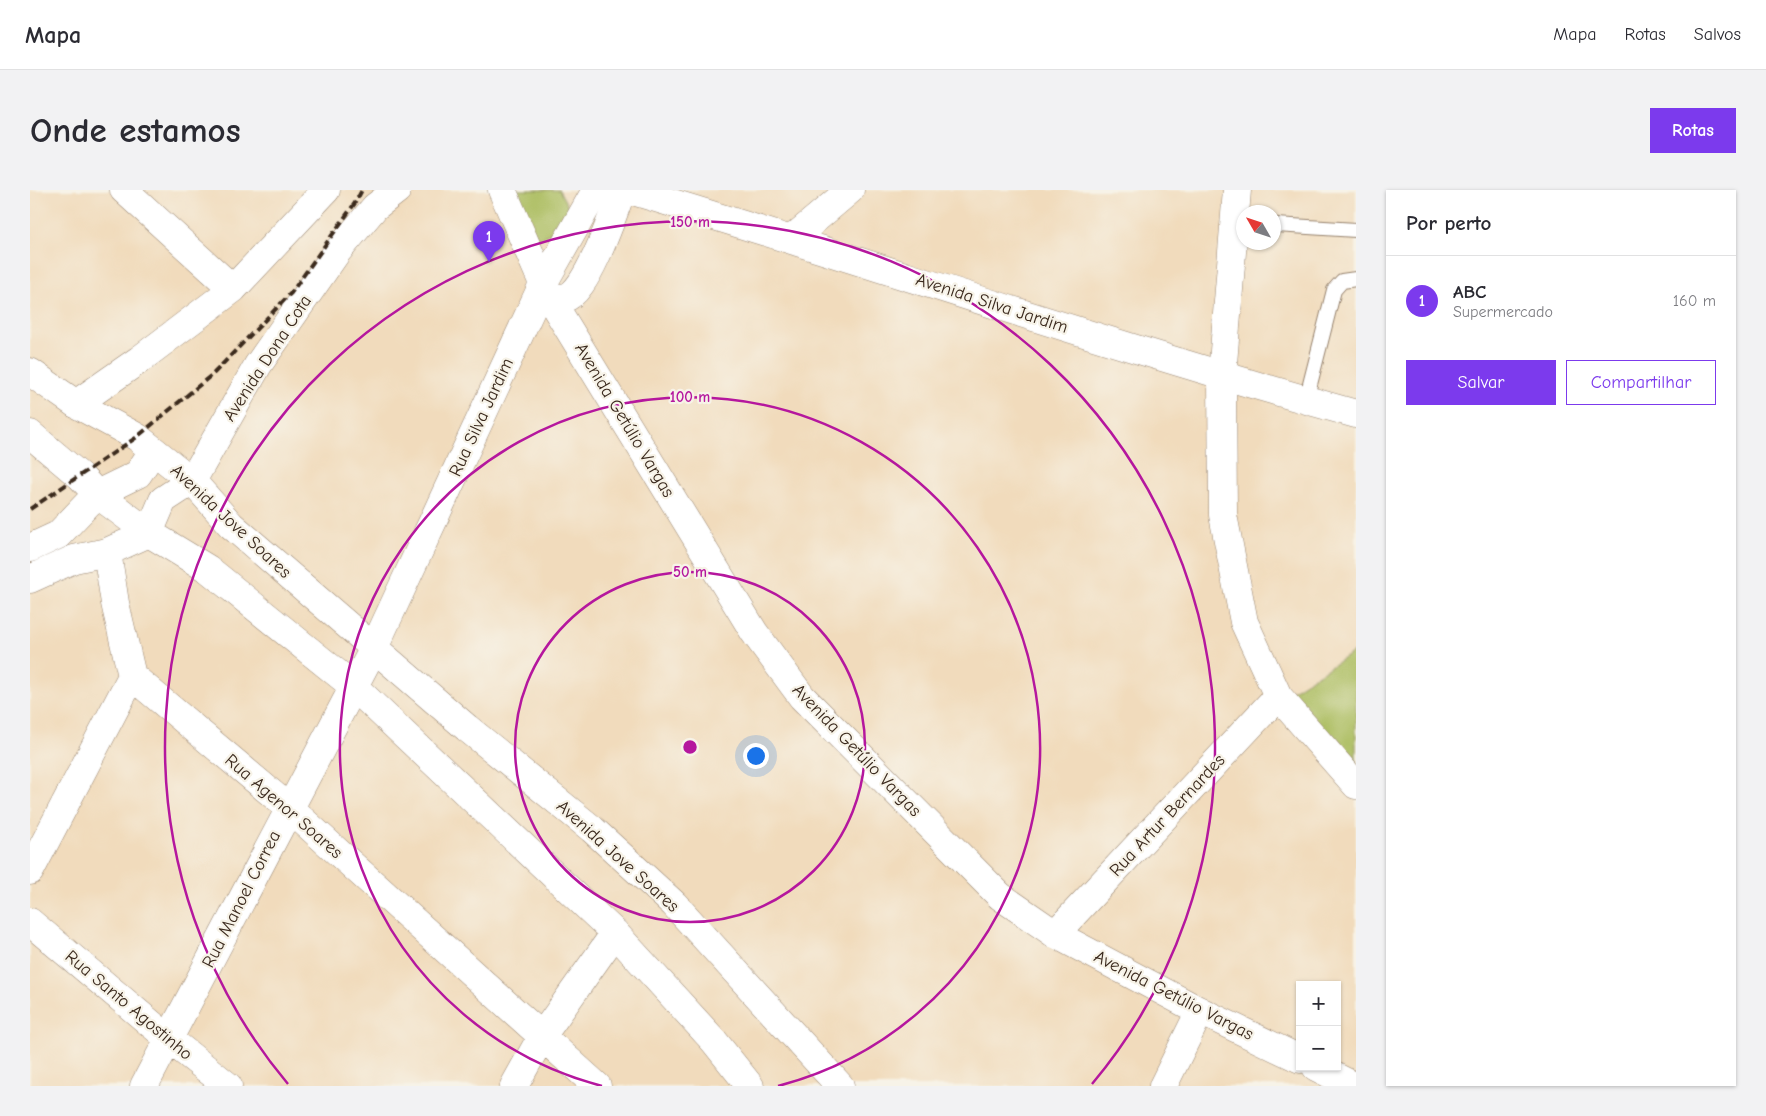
<!DOCTYPE html>
<html lang="pt">
<meta charset="utf-8">
<style>
body{margin:0;font-family:"Comic Neue",sans-serif;background:#f2f2f3;color:#2b2b33}
.controls{position:absolute;right:15px;bottom:15px;display:grid;overflow:hidden;border-radius:0px;box-shadow:0 1px 4px #0004}
.controls button{width:45px;height:45px;display:grid;place-items:center;padding:0;border:0;border-bottom:1px solid #e1e1e2;background:#fff;color:#2b2b33;font:25px sans-serif}
.compass{position:absolute;left:1206px;top:15px;width:45px;height:45px;border-radius:50%;background:#fff;box-shadow:0 1px 4px #0004;rotate:309deg}
.you{position:absolute;left:725px;top:565px;width:18px;height:18px;margin:-12px;border:4px solid #fff;border-radius:50%;background:#1a73e8;box-shadow:0 0 0 8px #1a73e833}
.badge{display:grid;place-items:center;width:32px;height:32px;border-radius:50%;background:#7c3aed;color:#fff;font-size:16px;font-weight:700}
.pin{position:absolute;translate:-50% -41px;filter:drop-shadow(0 1px 2px #0008)}
.pin::after{content:'';position:absolute;top:26px;width:18px;height:15px;background:inherit;clip-path:polygon(0 0,100% 0,50% 100%)}
.list{margin:0;padding:0;list-style:none}
h2{display:flex;justify-content:space-between;align-items:center;height:65px;margin:0;padding:0 20px;font-size:21px}
h2 small{font-size:16px;font-weight:400;color:#7c7c81}
.list li{display:grid;grid-template-columns:32px 1fr auto;gap:15px;align-items:center;box-sizing:border-box;height:90px;padding:0 20px;border-top:1px solid #e1e1e2}
.list b{display:block;font-size:19px;white-space:nowrap}
.list p{margin:0;font-size:16px;white-space:nowrap;color:#7c7c81}
.list em{font-size:16px;font-style:normal;color:#7c7c81}
.actions{display:flex;gap:10px;padding:15px 20px}
.actions a{flex:1;padding:11px 0;border:1px solid #7c3aed;border-radius:0px;text-align:center;font-size:18px;color:#7c3aed}
.actions .main{background:#7c3aed;color:#fff}
.map{position:relative;flex:none;width:1326px;height:896px;overflow:hidden;border-radius:0px}
header{display:flex;align-items:center;gap:30px;box-sizing:border-box;height:70px;padding:0 25px;background:#fff;border-bottom:1px solid #e1e1e2}
header strong{font-size:24px}
nav{display:flex;gap:28px;margin-inline-start:auto;font-size:18px}
.intro{display:flex;align-items:center;justify-content:space-between;box-sizing:border-box;height:120px;padding:0 30px}
h1{margin:0;font-size:35px}
.button{padding:12px 22px;border-radius:0px;background:#7c3aed;color:#fff;font-size:18px;font-weight:700}
main{display:flex;gap:30px;padding:0 30px}
aside{flex:1;background:#fff;border-radius:0px;box-shadow:0 1px 4px #0004}
.map>svg:first-child{display:block}
</style>
<header>
<strong>Mapa</strong>
<nav><a>Mapa</a><a>Rotas</a><a>Salvos</a></nav>
</header>
<div class="intro"><h1>Onde estamos</h1><a class="button">Rotas</a></div>
<main>
<div class="map">
<svg width="1326" height="896" viewBox="0 0 1326 896">
<rect width="100%" height="100%" fill="#f7f3e8"/>
<filter id="ink" filterUnits="userSpaceOnUse"><feTurbulence type="fractalNoise" baseFrequency=".02" numOctaves="2"/><feDisplacementMap in="SourceGraphic" scale="10" xChannelSelector="R" yChannelSelector="G"/><feConvolveMatrix kernelMatrix="1 2 1 2 8 2 1 2 1" color-interpolation-filters="sRGB"/></filter>
<filter id="wash" filterUnits="userSpaceOnUse"><feTurbulence type="fractalNoise" baseFrequency=".0096" numOctaves="4" result="noise"/><feDisplacementMap in="SourceGraphic" scale="20" xChannelSelector="R" yChannelSelector="G"/><feGaussianBlur stdDeviation="1.12" result="paint"/><feColorMatrix in="noise" values="0 0 0 0 0 0 0 0 0 0 0 0 0 0 0 0 0 1.4 0 .05"/><feComposite in="paint" operator="in"/></filter>
<g filter="url(#wash)">
<rect width="100%" height="100%" fill="#f1dbbc"/>
<path fill="#acbd60" stroke="#74743f" d="M482,0H529L540,20L523,42L508,50Z
M1324,462L1326,464V579L1258,503Z"/>
</g>
<g filter="url(#ink)">
<g fill="none" stroke-linecap="round" stroke-linejoin="round">
<g stroke="#96826d" stroke-width="16">
<path id="lane" d="M1246,35L1326,40
M1276,210L1304,100L1312,91L1326,89"/>
</g>
<g stroke="#96826d" stroke-width="29">
<path id="street" d="M94,0L203,99
M1207,0L1192,186L1193,325L1214,432L1248,506L1326,595
M762,49L820,0
M46,214L109,170L203,99L296,0
M162,291L228,175L307,62L345,17L367,0
M77,362L85,413L102,486
M102,486L259,618L567,896
M0,681L102,486
M0,732L139,849L198,896
M1025,744L1248,506
M114,896L344,458L513,94L566,0
M484,896L512,846L585,743
M1133,896L1170,821"/>
</g>
<g stroke="#96826d" stroke-width="29">
<path id="secondary" d="M472,0L519,107L724,442L772,507L970,706L1025,744L1170,821L1270,869
M600,0C842,73 1082,156 1326,224
M519,107C524,107 530,108 535,108C557,103 584,22 592,0
M0,182L46,214L107,247L162,291L201,335L437,538L562,639L644,714L810,896
M0,244L50,286L67,304L119,343L178,379L323,496L585,743L684,851L720,896
M0,358L28,345L67,304L108,284L123,261
M0,389L44,369L77,362L119,343L133,310L162,291
M1286,877L1324,896"/>
</g>
<use href="#lane" stroke="#fff" stroke-width="14"/>
<use href="#street" stroke="#fff" stroke-width="28"/>
<use href="#secondary" stroke="#fff" stroke-width="28"/>
<path stroke="#3b2a1e" stroke-width="4" stroke-dasharray="8 4" stroke-linecap="butt" d="M0,319L107,247L184,183L261,103L325,13L332,0"/>
</g>
</g>
<g fill="none" stroke="#b5179e" stroke-width="2.5">
<circle cx="660" cy="557" r="175"/>
<path d="M572 896A350 350 0 1 1 748 896"/>
<path d="M258 894A525 525 0 1 1 1062 894"/>
</g>
<g text-anchor="middle" stroke-width="4.5" stroke-linejoin="round" paint-order="stroke">
<g font-size="18" fill="#3b2a1e" stroke="#f7f3e8">
<text transform="translate(962 113) rotate(18)" y="6">Avenida Silva Jardim</text>
<text transform="translate(237 168) rotate(-57)" y="6">Avenida Dona Cota</text>
<text transform="translate(451 227) rotate(-65)" y="6">Rua Silva Jardim</text>
<text transform="translate(595 230) rotate(59)" y="6">Avenida Getúlio Vargas</text>
<text transform="translate(201 331) rotate(43)" y="6">Avenida Jove Soares</text>
<text transform="translate(827 560) rotate(46)" y="6">Avenida Getúlio Vargas</text>
<text transform="translate(254 616) rotate(41)" y="6">Rua Agenor Soares</text>
<text transform="translate(1137 625) rotate(-47)" y="6">Rua Artur Bernardes</text>
<text transform="translate(588 666) rotate(42)" y="6">Avenida Jove Soares</text>
<text transform="translate(211 709) rotate(-63)" y="6">Rua Manoel Correa</text>
<text transform="translate(1144 805) rotate(27)" y="6">Avenida Getúlio Vargas</text>
<text transform="translate(99 815) rotate(40)" y="6">Rua Santo Agostinho</text>
</g>
</g>
<circle cx="660" cy="557" r="8" fill="#b5179e" stroke="#f7f3e8" stroke-width="2.5"/>
<g font-size="15" text-anchor="middle" font-weight="bold" fill="#b5179e" stroke="#f7f3e8" stroke-width="4.5" stroke-linejoin="round" paint-order="stroke">
<text x="660" y="37">150 m</text>
<text x="660" y="212">100 m</text>
<text x="660" y="387">50 m</text>
</g>
</svg>
<div class="controls">
<button>+</button>
<button>−</button>
</div>
<svg class="compass" viewBox="-18 -18 36 36"><path d="M0-13l5 13h-10z" fill="#e53935"/><path d="M0 13l5-13h-10z" fill="#7c7c81"/></svg>
<div class="you"></div>
<div class="pin badge" style="left:459px;top:72px">1</div>
</div>
<aside>
<h2>Por perto<small></small></h2>
<ul class="list">
<li><span class="badge">1</span><div><b>ABC</b><p>Supermercado</p></div><em>160 m</em></li>
</ul>
<div class="actions"><a class="main">Salvar</a><a>Compartilhar</a></div>
</aside>
</main>
